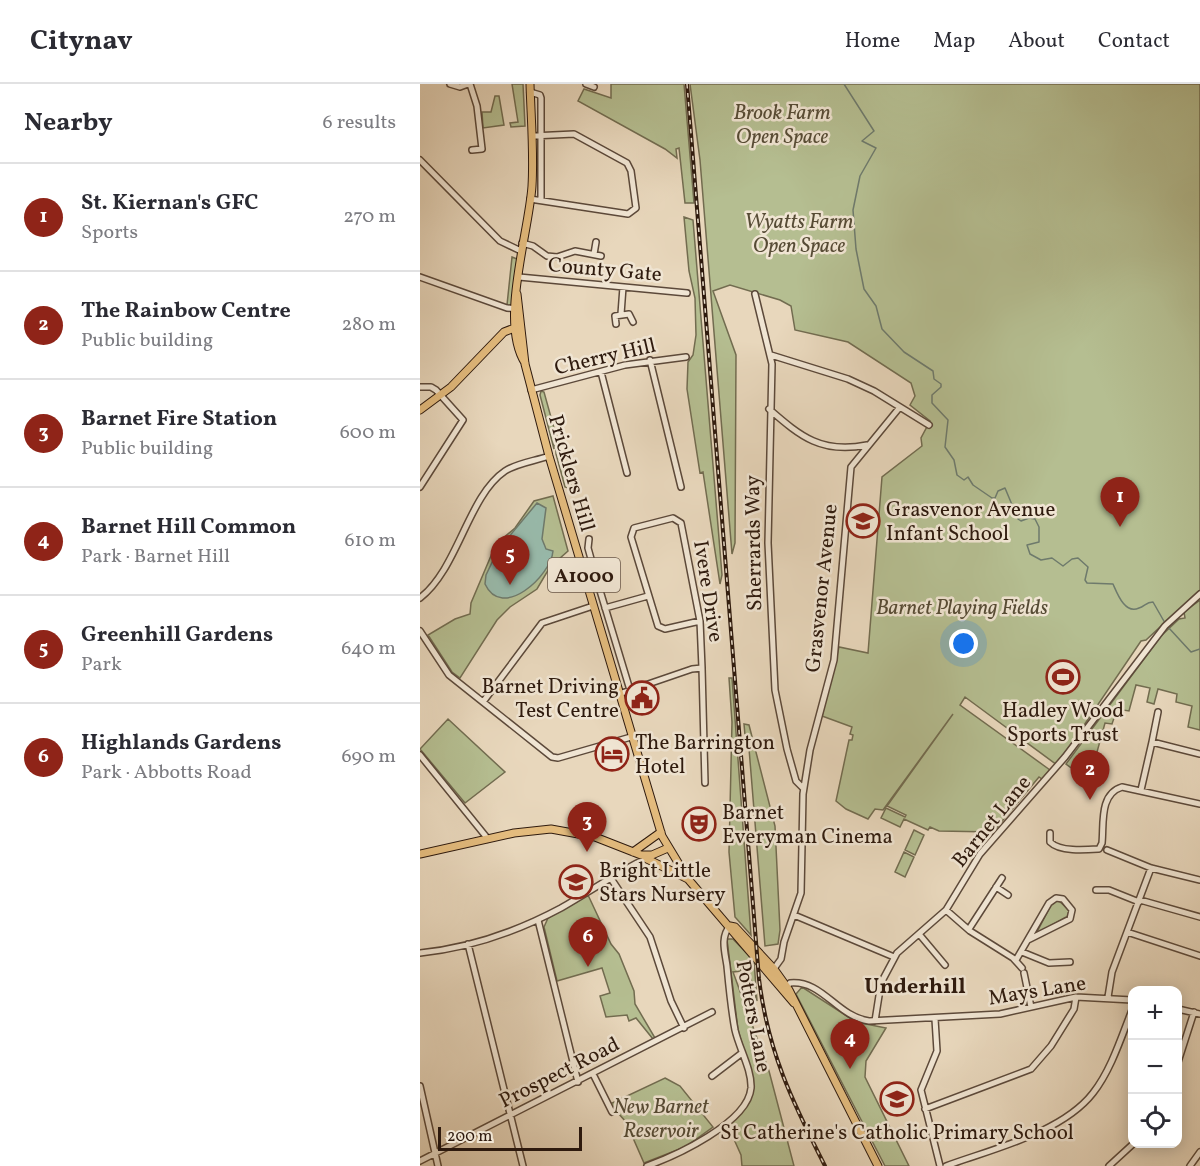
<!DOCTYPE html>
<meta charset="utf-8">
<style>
body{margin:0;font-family:Vollkorn,serif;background:#f2f2f3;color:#2b2b33}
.controls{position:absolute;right:18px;bottom:18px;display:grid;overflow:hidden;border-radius:12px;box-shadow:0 3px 15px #0003}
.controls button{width:54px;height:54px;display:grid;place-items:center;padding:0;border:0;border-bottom:2px solid #e1e1e2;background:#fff;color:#2b2b33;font:30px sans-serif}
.scale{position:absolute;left:18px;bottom:15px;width:144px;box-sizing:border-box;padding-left:6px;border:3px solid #2e1a0e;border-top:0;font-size:16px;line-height:21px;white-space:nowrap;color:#2e1a0e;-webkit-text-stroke:4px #f0e5d3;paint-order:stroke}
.you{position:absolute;left:544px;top:560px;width:21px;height:21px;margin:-15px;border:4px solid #fff;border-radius:50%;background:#1a73e8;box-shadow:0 0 0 9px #1a73e833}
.badge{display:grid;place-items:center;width:39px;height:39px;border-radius:50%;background:#8f2418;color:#fff;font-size:20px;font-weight:700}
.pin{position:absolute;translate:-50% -50px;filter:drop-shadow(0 2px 3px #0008)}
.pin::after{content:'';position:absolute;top:32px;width:21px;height:18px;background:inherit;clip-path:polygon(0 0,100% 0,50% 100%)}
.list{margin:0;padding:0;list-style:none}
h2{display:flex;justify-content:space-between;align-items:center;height:78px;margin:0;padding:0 24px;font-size:26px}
h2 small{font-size:20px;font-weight:400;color:#7c7c81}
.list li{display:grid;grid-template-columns:39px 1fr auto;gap:18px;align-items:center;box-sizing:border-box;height:108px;padding:0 24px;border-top:2px solid #e1e1e2}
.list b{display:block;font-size:22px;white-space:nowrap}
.list p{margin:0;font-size:20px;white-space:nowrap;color:#7c7c81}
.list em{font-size:20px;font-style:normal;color:#7c7c81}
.icon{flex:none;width:33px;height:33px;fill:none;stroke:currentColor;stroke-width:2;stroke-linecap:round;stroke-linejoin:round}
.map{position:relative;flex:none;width:780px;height:1082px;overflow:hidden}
header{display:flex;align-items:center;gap:36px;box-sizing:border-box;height:84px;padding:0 30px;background:#fff;border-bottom:2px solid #e1e1e2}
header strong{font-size:28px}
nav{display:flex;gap:33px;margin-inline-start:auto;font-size:21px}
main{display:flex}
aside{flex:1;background:#fff}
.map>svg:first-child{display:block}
</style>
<header>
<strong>Citynav</strong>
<nav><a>Home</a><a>Map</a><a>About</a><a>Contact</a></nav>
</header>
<main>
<aside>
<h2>Nearby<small>6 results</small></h2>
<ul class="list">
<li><span class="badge">1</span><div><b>St. Kiernan's GFC</b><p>Sports</p></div><em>270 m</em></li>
<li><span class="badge">2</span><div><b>The Rainbow Centre</b><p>Public building</p></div><em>280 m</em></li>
<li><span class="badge">3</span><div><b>Barnet Fire Station</b><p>Public building</p></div><em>600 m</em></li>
<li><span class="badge">4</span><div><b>Barnet Hill Common</b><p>Park · Barnet Hill</p></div><em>610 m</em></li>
<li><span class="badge">5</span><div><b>Greenhill Gardens</b><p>Park</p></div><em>640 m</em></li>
<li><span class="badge">6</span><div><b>Highlands Gardens</b><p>Park · Abbotts Road</p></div><em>690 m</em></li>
</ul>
</aside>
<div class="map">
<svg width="780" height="1082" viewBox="0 0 780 1082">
<rect width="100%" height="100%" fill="#e8d7bc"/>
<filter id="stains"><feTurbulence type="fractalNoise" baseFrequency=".00333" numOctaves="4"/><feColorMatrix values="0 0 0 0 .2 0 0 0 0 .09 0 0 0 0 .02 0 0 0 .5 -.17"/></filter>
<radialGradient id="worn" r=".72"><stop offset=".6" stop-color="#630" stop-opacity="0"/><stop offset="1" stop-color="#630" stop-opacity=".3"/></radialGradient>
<path fill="#b5be91" stroke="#726c50" stroke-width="1.5" d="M92,0H103L105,42L91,43L90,39L98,38Z
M191,0H264L274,119H265L259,64L256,65L257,74L245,65L158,17L164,5L191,14Z
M270,0H780V506L726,556L721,557L637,681L545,613L540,621L630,686L622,695L619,693L573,748L519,747L510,743L508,746L484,735L480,743L461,734L466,724L485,733L486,731L467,722L533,630L463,726L455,725L448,735L426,725L416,717L429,656H432L433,651L430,650L432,643L402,632L419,563L448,569L462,393L502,362L501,354L510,337L490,321L495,312L491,299L428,258L375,246L371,222L360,216L310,201L293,207L316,271L315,459L312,470L280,76Z
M75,12H79L84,41L63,44L62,28H71Z
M264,133L273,136L302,491L300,500L283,388L280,389L267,305L268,278L273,271L276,251L275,214L269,187Z
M92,173L97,175L92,223L87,221Z
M121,307L124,308L134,344V365L120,311Z
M136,350L151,401L148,404L145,403L136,370Z
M133,412L148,467L130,483L117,505L90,523L77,536L40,594L32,588L8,551L35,535L50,530L51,519L76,460L95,444L114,417Z
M780,516V646L768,643L772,622L756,618L757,610L738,605L734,620L727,618L730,604L716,601L709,627L697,625L692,640L685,639L669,697L646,680L741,552L759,535L765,534L764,528Z
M309,594H312L331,851L315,833L309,768L312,638Z
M28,635L85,688L45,719L0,665Z
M324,640L329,641L355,742L360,846L358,860L345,862L328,652L325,651Z
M494,746L504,751L495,771L485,766Z
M484,768L494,773L485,793L475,788Z
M168,811L191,860L199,870L214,907L215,920L235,954L233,955L216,934L209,937L207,931L186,933L180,912L190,909L182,884L137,897L124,843L128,834Z
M638,816L650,827L648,832L616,850L632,819Z
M307,855H313L334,877L337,917L326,877L319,878L321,887L313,888L349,987L374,1082H322L321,1071L308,1042L322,1026L332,993L318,946Z
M382,903L436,938L466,944L446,977L445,993L489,1082H465L376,910Z
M245,994L260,1002L293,1043L265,1063L224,1079L206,1038L190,1020Z"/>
<path fill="#98baab" stroke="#6e7a6c" stroke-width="1.5" d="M117,419L126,424L122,455L126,465L133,467C131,492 82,537 65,500L66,491L78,466Z"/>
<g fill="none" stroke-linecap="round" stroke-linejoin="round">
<path stroke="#6e7a6c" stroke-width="1.5" d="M424,0L454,47L442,57L456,64L440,92L433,126L436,165L444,205L456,222L462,245L484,268L513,287L514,295L521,300V303L512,311V319L528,336L525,363L534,376L537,391L544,396L548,393L553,401L572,414H575L578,407L585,404L598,435L601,437L609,434L615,435L619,443V458L607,461L610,470L621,476L632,474L643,482L652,475L658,474L668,483L665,496L667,499L693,500C697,509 705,531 719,524C725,522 726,518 733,518L745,539
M748,543L771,568L780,565"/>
<g stroke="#5c493a" stroke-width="8">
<path id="minor" d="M30,0L40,3L48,0
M50,0L57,22L62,65L52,66
M166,0L174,3
M110,8L120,11L121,14V116
M0,76L80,157L101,167
M110,115L208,130L216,124L211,87L207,79L154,50L112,52
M102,159L113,162L127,172L137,173L155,167L181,172
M174,170L176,158
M0,193L87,224L98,225
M99,193L267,209
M335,210L352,280L348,459L355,606L367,665L376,697L383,704
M201,230L203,203
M196,240L195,232L209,230L213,238
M351,271L428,295L454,307L509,341
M230,276L261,403
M181,288L207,389
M0,303H11L16,306L43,336L0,403
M111,306L205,281L266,273
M349,325C381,353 402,370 447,361
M169,455L168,464L178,500L210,606
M0,514C38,485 48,412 85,387C97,379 115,377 129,372
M185,524L228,512
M280,537L245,545L238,542L211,453L214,444L253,434L261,439L280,537L282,584
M0,547L29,591L132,673L138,674L211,653
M199,610L272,585L282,584L285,699
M63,618L122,539L173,522
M732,658L738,628
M0,671L68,755
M721,706L732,658L780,670
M630,749V758C640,768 665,766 679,765L682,759C684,740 679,710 702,703L780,720
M687,766L731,784L780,796
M190,793L230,853L251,917L264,944
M576,803L588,811
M676,806H689L719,818
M720,816L780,833
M526,826L550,847L593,874L602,884
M374,831L474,873
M118,836L158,998
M549,845L582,794
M707,848L780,872
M499,850L525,881
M48,860L103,1082
M602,868L629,879L650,878
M0,869C49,864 98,847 141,824C167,809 191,793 217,779
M596,876L629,819L636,814L643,815L652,826L650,835L608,856
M353,886L361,875L364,858L381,809L383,710L390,666L414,576L431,383L480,323
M604,889L611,923
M365,904L370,899C403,896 416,932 449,937L580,930L656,913L712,916
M688,913L692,888L731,784
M758,925L780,930
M515,935L517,967L501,1006L520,1082
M455,937L461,899L477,869L526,826L560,770L645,673L745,542L780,510
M758,978L774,928
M173,990L192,1028
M292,992L322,969
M0,1002L18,1082
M505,1025L611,985L631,962L654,925L656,913
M0,1077L292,928
M227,1082C255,1072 328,1039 331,1004C332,986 319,964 315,946C311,925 309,903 307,882C305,868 300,853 310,842
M526,1082C572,1065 642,1049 673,1009C691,986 701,954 712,926
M689,1082L713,1060
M770,1082L780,1068"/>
</g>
<g stroke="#2e1a0e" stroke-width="9">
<path id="major" d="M97,210L105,280L129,372L242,752L268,795L374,919
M105,279C79,238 109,149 112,102C114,68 111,34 110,0
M0,326L31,303L84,248L97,243
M213,768L241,748
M0,770L94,749L131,745L175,753L221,771H232L248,764
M224,772L227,775L268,795
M310,842L315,843L354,885L369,906L458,1082"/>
</g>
<use href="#minor" stroke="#f0e5d3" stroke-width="5"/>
<use href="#major" stroke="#e4bc7e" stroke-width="7"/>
<g stroke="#2e1a0e" stroke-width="4">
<path id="rail" d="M267,0L339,895C348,968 372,1017 405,1082"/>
</g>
<use href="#rail" stroke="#f0e5d3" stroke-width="1.5" stroke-dasharray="4.5" stroke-linecap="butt"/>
</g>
<defs>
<g id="school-ring" transform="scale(1.725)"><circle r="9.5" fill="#f0e5d3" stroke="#8f2418" stroke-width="1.5"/><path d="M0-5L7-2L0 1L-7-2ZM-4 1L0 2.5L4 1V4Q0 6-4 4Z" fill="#8f2418"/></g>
<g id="stadium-ring" transform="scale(1.725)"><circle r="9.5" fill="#f0e5d3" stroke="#8f2418" stroke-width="1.5"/><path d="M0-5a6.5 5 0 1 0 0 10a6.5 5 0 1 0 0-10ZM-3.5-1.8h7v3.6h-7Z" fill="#8f2418"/></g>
<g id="civic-ring" transform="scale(1.725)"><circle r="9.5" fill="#f0e5d3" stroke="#8f2418" stroke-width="1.5"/><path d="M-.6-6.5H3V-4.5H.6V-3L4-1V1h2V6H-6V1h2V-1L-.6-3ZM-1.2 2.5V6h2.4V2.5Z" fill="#8f2418"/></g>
<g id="hotel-ring" transform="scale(1.725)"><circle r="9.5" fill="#f0e5d3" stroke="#8f2418" stroke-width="1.5"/><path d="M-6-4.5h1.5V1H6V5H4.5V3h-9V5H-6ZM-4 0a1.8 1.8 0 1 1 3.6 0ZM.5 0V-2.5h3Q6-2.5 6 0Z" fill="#8f2418"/></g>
<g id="theatre-ring" transform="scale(1.725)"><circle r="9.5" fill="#f0e5d3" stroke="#8f2418" stroke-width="1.5"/><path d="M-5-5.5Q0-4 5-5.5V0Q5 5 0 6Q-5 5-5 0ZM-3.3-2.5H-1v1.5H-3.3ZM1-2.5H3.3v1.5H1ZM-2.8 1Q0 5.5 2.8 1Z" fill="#8f2418"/></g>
</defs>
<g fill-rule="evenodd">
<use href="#school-ring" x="443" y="437"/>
<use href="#stadium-ring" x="643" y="593"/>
<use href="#civic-ring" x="222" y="614"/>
<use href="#hotel-ring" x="192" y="670"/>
<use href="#theatre-ring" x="279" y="740"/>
<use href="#school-ring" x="156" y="798"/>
<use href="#school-ring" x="477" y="1015"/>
</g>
<g text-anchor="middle" stroke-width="5" stroke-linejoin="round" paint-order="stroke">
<rect fill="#f0e5d3" stroke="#685749" stroke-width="1.5" x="128" y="474" width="72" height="34" rx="4.5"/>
<g font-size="20" font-weight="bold" fill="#2e1a0e">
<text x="164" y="498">A1000</text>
</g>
<g font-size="21" font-style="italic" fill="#564b35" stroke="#f0e5d3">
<text x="362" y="35">Brook Farm<tspan x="362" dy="24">Open Space</tspan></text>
<text x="379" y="144">Wyatts Farm<tspan x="379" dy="24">Open Space</tspan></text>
<text x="542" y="530">Barnet Playing Fields</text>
<text x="241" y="1029">New Barnet<tspan x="241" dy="24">Reservoir</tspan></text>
</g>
<g font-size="21" fill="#2e1a0e" stroke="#f0e5d3">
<text transform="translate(185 185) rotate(5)" y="7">County Gate</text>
<text transform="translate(185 272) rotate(-13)" y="7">Cherry Hill</text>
<text transform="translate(152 389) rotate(74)" y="7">Pricklers Hill</text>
<text transform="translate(333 459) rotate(-91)" y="7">Sherrards Way</text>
<text transform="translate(401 504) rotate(-84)" y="7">Grasvenor Avenue</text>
<text transform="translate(289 507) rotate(81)" y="7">Ivere Drive</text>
<text transform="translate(571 737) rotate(-51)" y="7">Barnet Lane</text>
<text transform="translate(617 906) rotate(-9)" y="7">Mays Lane</text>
<text transform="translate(334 932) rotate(79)" y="7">Potters Lane</text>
<text transform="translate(139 988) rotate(-27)" y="7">Prospect Road</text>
</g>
<g font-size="21" fill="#2e1a0e" stroke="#f0e5d3" text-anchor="start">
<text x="466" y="432">Grasvenor Avenue<tspan x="466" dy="24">Infant School</tspan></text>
<text x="199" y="609" text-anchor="end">Barnet Driving<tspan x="199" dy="24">Test Centre</tspan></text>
<text x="643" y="633" text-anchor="middle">Hadley Wood<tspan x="643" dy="24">Sports Trust</tspan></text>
<text x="215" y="665">The Barrington<tspan x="215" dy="24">Hotel</tspan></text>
<text x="302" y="735">Barnet<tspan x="302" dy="24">Everyman Cinema</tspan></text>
<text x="179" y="793">Bright Little<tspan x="179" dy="24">Stars Nursery</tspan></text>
<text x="477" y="1055" text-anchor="middle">St Catherine's Catholic Primary School</text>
</g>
<g font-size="22" font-weight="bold" fill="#2e1a0e" stroke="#f0e5d3">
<text x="495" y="909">Underhill</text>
</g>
</g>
<rect width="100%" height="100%" filter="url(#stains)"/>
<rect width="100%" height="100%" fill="url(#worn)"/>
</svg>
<div class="controls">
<button>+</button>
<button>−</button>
<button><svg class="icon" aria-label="locate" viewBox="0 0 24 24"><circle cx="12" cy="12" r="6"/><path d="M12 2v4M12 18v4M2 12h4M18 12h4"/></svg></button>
</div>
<div class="scale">200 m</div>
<div class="you"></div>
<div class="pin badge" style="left:700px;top:443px">1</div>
<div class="pin badge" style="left:670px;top:716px">2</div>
<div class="pin badge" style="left:167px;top:768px">3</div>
<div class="pin badge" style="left:430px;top:985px">4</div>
<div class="pin badge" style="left:90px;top:501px">5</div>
<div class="pin badge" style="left:168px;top:883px">6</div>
</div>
</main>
